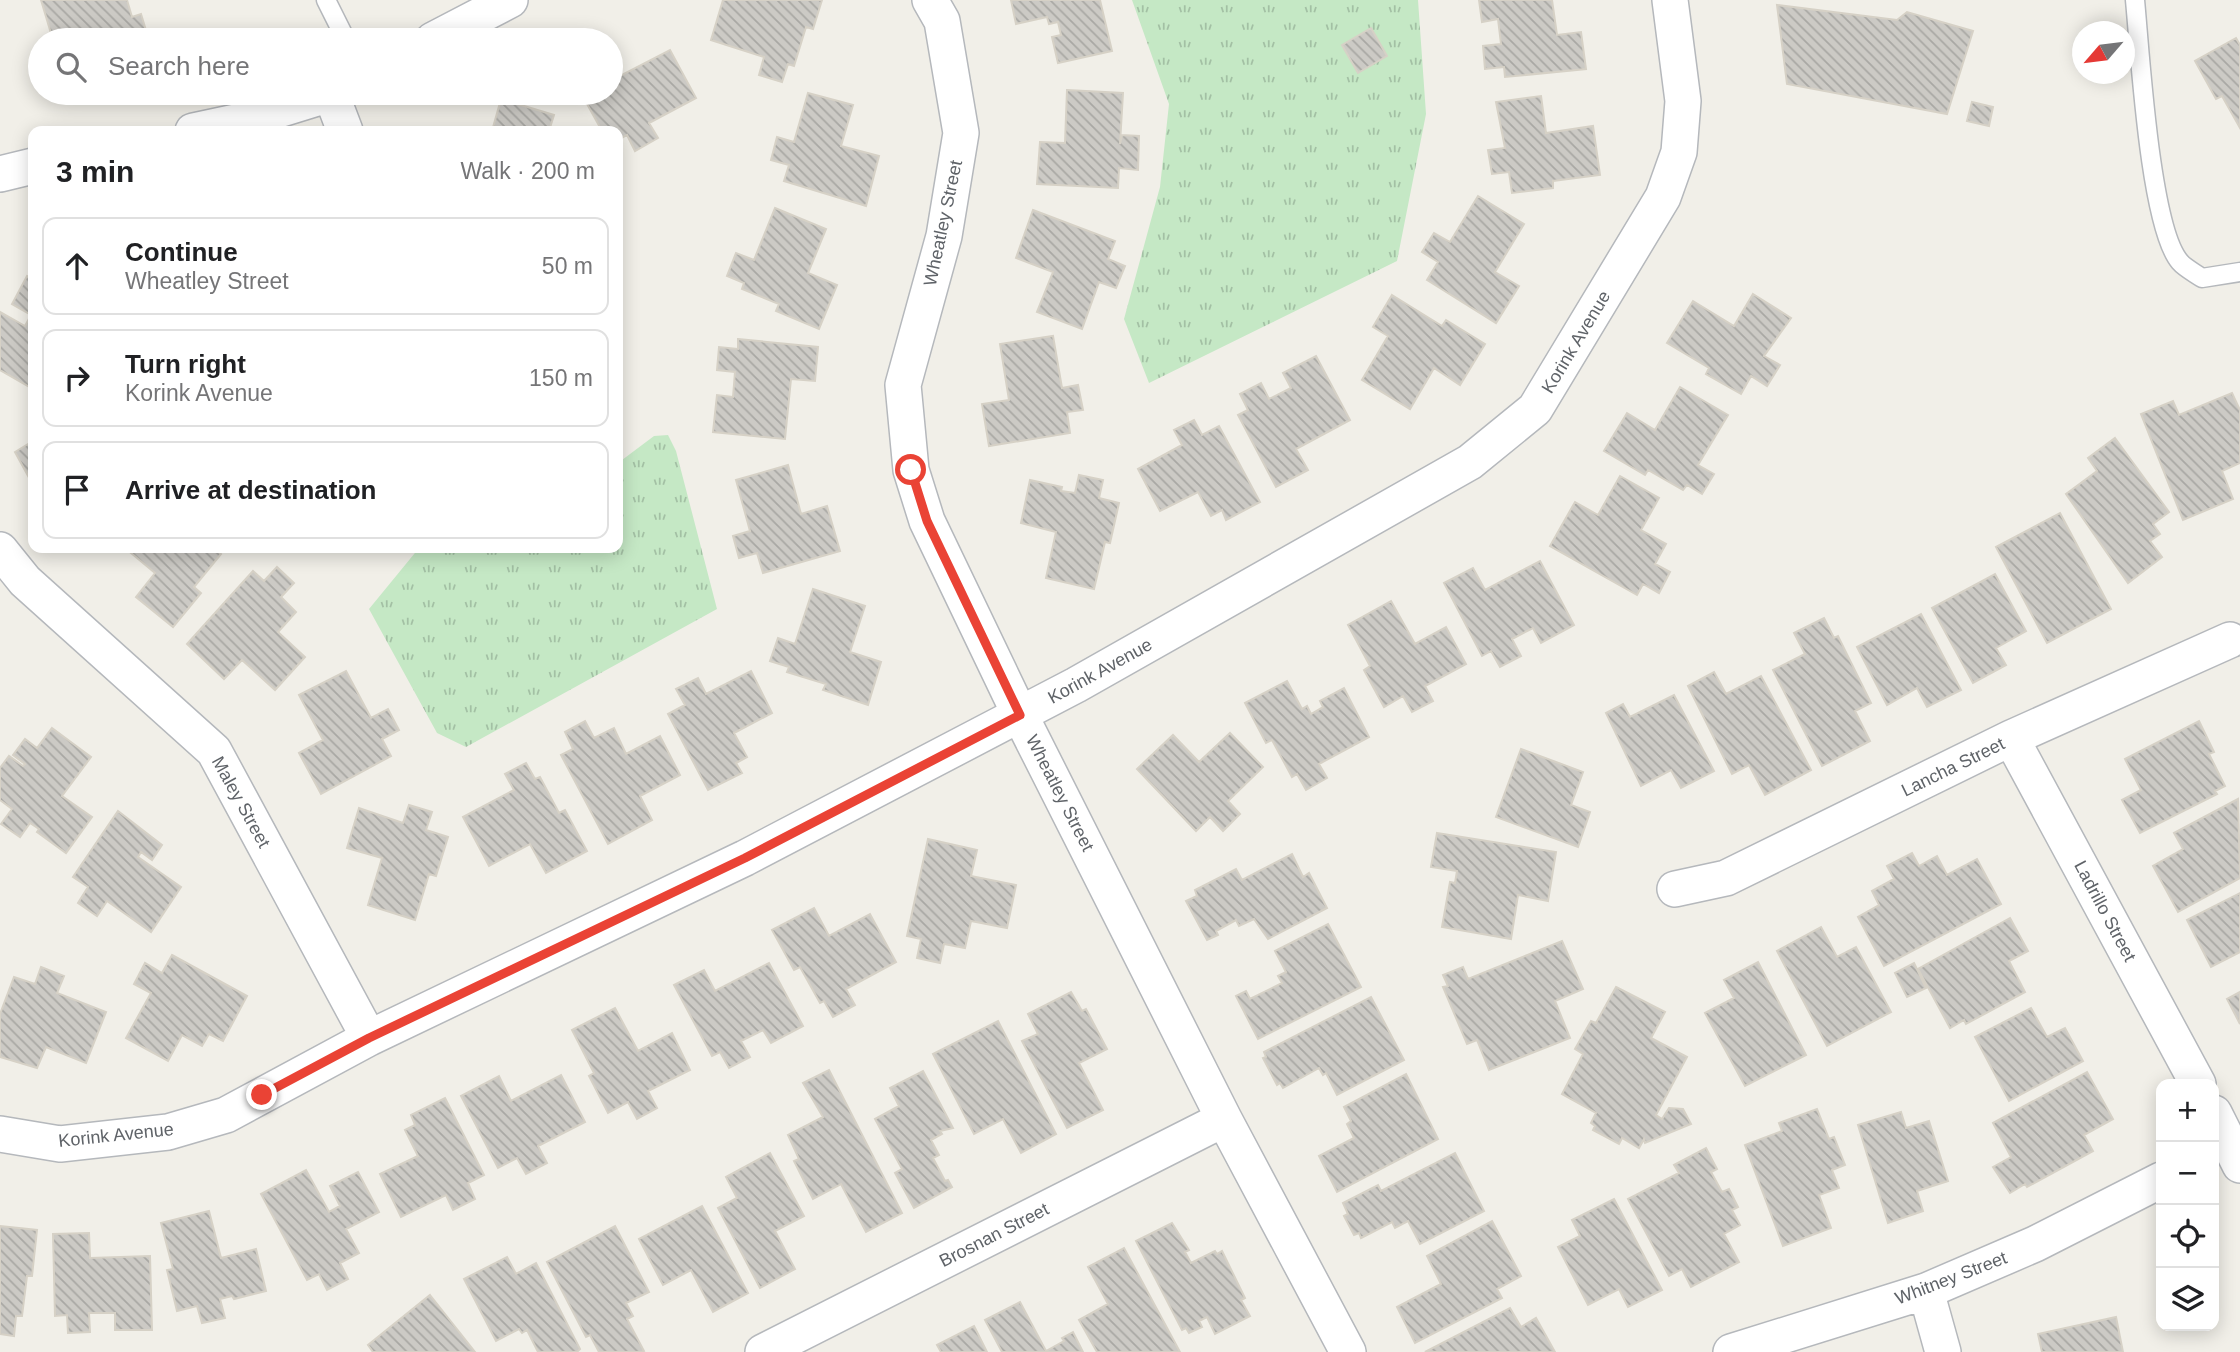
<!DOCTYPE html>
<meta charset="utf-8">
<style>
body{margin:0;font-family:Helvetica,sans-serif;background:#f2f2f2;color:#202124}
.controls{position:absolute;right:21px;bottom:21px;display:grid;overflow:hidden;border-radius:14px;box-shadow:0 4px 18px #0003}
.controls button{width:63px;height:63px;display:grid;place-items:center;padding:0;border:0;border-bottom:2px solid #e0e0e0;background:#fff;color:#202124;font:35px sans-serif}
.compass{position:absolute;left:2072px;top:21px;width:63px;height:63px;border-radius:50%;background:#fff;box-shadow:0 4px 18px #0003;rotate:242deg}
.stop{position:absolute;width:21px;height:21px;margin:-16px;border:5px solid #ea4335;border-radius:50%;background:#fff}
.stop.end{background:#ea4335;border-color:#fff;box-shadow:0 2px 7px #0008}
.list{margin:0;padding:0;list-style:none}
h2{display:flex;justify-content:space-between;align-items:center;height:91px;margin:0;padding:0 28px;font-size:30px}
h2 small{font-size:23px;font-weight:400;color:#757577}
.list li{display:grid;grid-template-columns:46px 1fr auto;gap:21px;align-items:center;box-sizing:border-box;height:98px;margin:0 14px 14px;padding:0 14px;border:2px solid #e0e0e0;border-radius:14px}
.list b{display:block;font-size:26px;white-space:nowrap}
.list p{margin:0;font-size:23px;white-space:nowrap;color:#757577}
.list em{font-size:23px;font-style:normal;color:#757577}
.icon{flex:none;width:38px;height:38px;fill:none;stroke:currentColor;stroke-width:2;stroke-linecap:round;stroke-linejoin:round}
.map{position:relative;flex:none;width:2240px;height:1352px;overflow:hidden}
.search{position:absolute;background:#fff;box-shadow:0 4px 18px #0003;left:28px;top:28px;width:595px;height:77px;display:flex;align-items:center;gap:18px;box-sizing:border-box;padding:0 24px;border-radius:38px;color:#757577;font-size:26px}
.panel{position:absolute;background:#fff;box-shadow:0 4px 18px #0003;left:28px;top:126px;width:595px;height:427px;border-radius:14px}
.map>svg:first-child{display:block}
</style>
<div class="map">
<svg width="2240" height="1352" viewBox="0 0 2240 1352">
<defs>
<pattern id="park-tufts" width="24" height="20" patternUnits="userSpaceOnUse" patternTransform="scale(1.75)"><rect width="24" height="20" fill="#c5e8c5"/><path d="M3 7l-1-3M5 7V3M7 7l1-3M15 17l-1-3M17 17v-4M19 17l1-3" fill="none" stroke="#a3c0a4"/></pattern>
<pattern id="building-back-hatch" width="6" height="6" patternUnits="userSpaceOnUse" patternTransform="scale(1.75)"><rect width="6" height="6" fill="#cccac5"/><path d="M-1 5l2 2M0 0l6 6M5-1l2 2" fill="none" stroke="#a9a8a4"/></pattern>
</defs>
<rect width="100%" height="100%" fill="#f1efe8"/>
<path fill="url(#park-tufts)" d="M1132,0H1418L1426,114L1397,261L1149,383L1124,319L1160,187L1169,104Z
M668,435L676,451L717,609L466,747L437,733L369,609L419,548H618V463L654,436Z"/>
<path fill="url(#building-back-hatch)" stroke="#d6d1c6" stroke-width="2" d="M41,0H127L132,17L141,14L148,37L141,40H53Z
M723,0H822L813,29L806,27L794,66L788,64L782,82L759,75L764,57L711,40Z
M1011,0H1100L1112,51L1058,63L1052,37L1061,35L1058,22L1049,24L1047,17L1016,24Z
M1479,0H1552L1557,35L1581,32L1586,69L1505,77L1504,67L1485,69L1483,46L1501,44L1498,19L1482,22Z
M1777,5L1897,20L1907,12L1973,31L1947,114L1787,84Z
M1371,28L1387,56L1358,73L1342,45Z
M2236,38L2240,45V128L2222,96L2216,99L2195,61Z
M670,50L696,98L649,123L658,138L635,151L627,135L618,140V131H602L581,93H611V58L620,76Z
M1067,90L1123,93L1120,144L1122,135L1139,136L1138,170L1119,168L1118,188L1037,184L1040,142L1065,143Z
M808,93L853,105L841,146L879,156L866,206L784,181L789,165L771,160L777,137L794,142Z
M1541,96L1546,133L1593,126L1600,175L1553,181V188L1512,193L1509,172L1492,174L1488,150L1505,148L1496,102Z
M501,99L554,115L549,131H492Z
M1972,102L1993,107L1989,126L1967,121Z
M1478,196L1524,224L1495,272L1519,286L1496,323L1427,280L1438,262L1422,252L1434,233L1450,242Z
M775,208L826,229L808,273L837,285L819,329L776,311L779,304L742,289L744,283L727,276L736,253L754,260Z
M1033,210L1115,241L1108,259L1125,266L1116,288L1099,282L1082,329L1037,312L1053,272L1016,258Z
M27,276L33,279V389L0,370V312L25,326L31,315L12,304Z
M1753,294L1791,318L1764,356L1780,365L1767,386L1751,376L1741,394L1706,374L1709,368L1667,343L1693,301L1734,326Z
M1392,295L1442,326L1446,320L1485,344L1460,385L1434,368L1410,409L1362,380L1388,336L1373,327Z
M1053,336L1062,388L1078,385L1083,410L1067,412L1070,433L989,446L982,404L1009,400L1000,344Z
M738,339L818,347L815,381L791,379L785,439L713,432L717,395L733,397L735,372L717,370L719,347L738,349Z
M1316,356L1350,420L1296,449L1308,470L1276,487L1238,415L1248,410L1240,394L1261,383L1269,399L1291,388L1283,373Z
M1680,387L1728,415L1698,465L1714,474L1702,494L1687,485L1683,490L1648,470L1645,475L1604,451L1627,413L1655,430Z
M2232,393L2240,410V463L2222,471L2233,499L2183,520L2141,414L2173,401L2179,415Z
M1194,420L1202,435L1219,426L1260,502L1226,520L1222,510L1211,516L1198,492L1160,511L1138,469L1182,445L1174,430Z
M2115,438L2169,512L2153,524L2160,534L2150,541L2162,557L2128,583L2066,494L2097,471L2088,458Z
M33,441V485L15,452Z
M788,465L801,514L827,506L840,551L763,573L757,553L739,558L733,536L750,531L736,480Z
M1079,475L1103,480L1099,498L1119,503L1110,543L1105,542L1094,589L1046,578L1056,532L1021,523L1030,480L1062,487L1061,491L1075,493Z
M1620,476L1659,498L1641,530L1666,544L1655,564L1670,572L1659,593L1643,584L1637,595L1550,546L1575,502L1598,515Z
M2060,513L2111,609L2047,643L1996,547Z
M125,548H220L218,551L221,554L194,587L201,593L173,627L136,597L155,573Z
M1540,561L1574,625L1541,643L1533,628L1512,639L1521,656L1500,667L1491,651L1482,656L1444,583L1473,568L1485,590Z
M277,567L294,583L281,597L296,612L278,632L305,657L275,690L242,660L224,679L187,644L253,571L264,581Z
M1995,574L2026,631L1996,648L2006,665L1973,683L1932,608Z
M813,589L865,606L850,652L881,662L868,705L823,690L826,684L787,672L789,667L770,661L778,638L795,644Z
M1391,601L1415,644L1446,627L1466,664L1425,686L1433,701L1412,712L1403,696L1384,707L1364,670L1370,666L1348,625Z
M1921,614L1961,690L1927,707L1917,688L1887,705L1857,647Z
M1824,618L1834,638L1838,636L1871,703L1855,711L1870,741L1822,766L1773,670L1805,654L1794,633Z
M346,671L371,718L388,709L399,730L382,739L391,756L321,794L299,753L323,740L299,695Z
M751,671L772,713L734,733L747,757L736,763L742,773L708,790L668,714L685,705L676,689L698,678L706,694Z
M1714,672L1726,694L1761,676L1811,770L1765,795L1749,765L1732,774L1688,686Z
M1287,681L1302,709L1307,706L1311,714L1323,707L1320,701L1344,688L1369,737L1319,764L1327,778L1306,790L1297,774L1292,777L1272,740L1266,743L1245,703Z
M1674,695L1714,771L1681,788L1671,770L1641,786L1606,713L1623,704L1630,717Z
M585,721L594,738L614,728L626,754L660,736L680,775L640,796L652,820L608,844L561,755L573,749L565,732Z
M2199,721L2214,752L2209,754L2225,786L2215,791L2217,794L2140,833L2122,800L2141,790L2125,759Z
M52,728L91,757L62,796L92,817L66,853L37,832L39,829L30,823L20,837L1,824L12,809L0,800V768L9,756L23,766L25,764L13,755L25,739L37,748Z
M1230,733L1263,767L1228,801L1240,814L1223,831L1210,817L1196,831L1137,769L1173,735L1199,762Z
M1521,749L1583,772L1571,805L1590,812L1578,847L1496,817Z
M526,763L535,779L540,777L559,813L565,810L587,851L546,873L530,844L489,866L463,817L514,790L505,774Z
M2238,799L2240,878L2178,912L2153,866L2183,849L2174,833Z
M409,805L432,812L426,830L448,837L436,876L429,874L415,920L368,905L382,858L347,848L359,808L403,823Z
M118,811L162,845L152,860L141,852L138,857L181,887L151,932L107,901L97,916L78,903L88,887L73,877Z
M1437,833L1556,852L1548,901L1518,895L1511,939L1442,927L1450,882L1455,883L1457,871L1431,867Z
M928,839L977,850L971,876L1016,885L1007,928L971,921L965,948L944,944L940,963L917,958L921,939L907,936Z
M1912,853L1919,866L1937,856L1947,875L1977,859L2001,904L1884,966L1858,917L1879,905L1872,891L1894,879L1887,866Z
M1292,854L1303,877L1309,873L1327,908L1268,939L1254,919L1239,926L1236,920L1216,931L1218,935L1207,940L1186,901L1197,896L1195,890L1236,869L1242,880Z
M2240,893V952L2211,967L2187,920Z
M814,908L829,936L870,914L896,962L846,989L855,1005L833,1017L824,1001L820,1003L800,967L794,970L772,930Z
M2010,918L2028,951L2009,961L2025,992L1966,1024L1964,1020L1950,1028L1918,969Z
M1328,924L1361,987L1258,1039L1236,996L1246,991L1250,999L1282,983L1278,976L1286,972L1275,951Z
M1821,927L1837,957L1856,947L1891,1012L1827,1046L1777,951Z
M1562,941L1583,989L1555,1001L1570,1038L1489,1070L1477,1040L1467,1044L1443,987L1448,986L1443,975L1463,967L1468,979Z
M172,955L247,996L223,1041L209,1034L202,1046L182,1035L168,1061L126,1038L151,993L134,984L145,963L162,973Z
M1758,962L1806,1055L1745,1086L1705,1013L1734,998L1724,980Z
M769,963L803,1026L771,1043L763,1030L741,1041L750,1057L729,1068L720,1052L712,1056L674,985L704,970L715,991Z
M1914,963L1926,988L1907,997L1895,973Z
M41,967L64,976L57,993L106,1012L86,1063L46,1047L37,1068L0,1057V1014L14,977L35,984Z
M1616,987L1665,1012L1651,1038L1687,1057L1656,1115L1662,1119L1669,1108L1683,1109L1691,1124L1645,1143L1644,1139L1639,1148L1622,1138L1619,1144L1593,1130L1595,1126L1591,1123L1596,1113L1562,1094L1583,1054L1575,1049L1591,1021L1596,1023Z
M1071,992L1082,1011L1086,1009L1107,1049L1079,1063L1103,1110L1067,1128L1022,1041L1038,1034L1028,1014Z
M2240,992V1024L2227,999Z
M1371,997L1404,1060L1337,1095L1326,1073L1323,1075L1319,1068L1283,1088L1280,1083L1277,1085L1263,1058L1266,1057L1264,1052Z
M615,1008L638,1051L672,1033L690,1070L648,1091L657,1108L637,1119L628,1102L608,1113L589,1076L594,1073L572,1030Z
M2031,1008L2047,1037L2065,1028L2083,1061L2009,1101L1975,1037Z
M998,1021L1056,1134L1021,1153L1003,1119L974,1134L933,1054Z
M829,1070L902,1213L866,1232L841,1184L813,1199L794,1161L799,1159L788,1135L823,1117L803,1083Z
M923,1071L953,1128L940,1131L942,1134L931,1140L939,1155L933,1158L945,1181L948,1180L952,1187L914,1208L895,1173L902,1169L875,1119L899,1106L890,1088Z
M2087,1072L2113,1119L2084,1135L2093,1151L2027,1187L2025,1184L2010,1193L1993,1167L2011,1157L1993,1123Z
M1406,1074L1438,1139L1337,1192L1319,1156L1354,1138L1347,1124L1351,1121L1344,1107Z
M561,1075L585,1122L538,1146L547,1163L526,1174L517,1158L498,1168L461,1096L499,1076L511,1101Z
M445,1098L484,1175L468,1183L475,1199L453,1210L446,1195L401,1217L380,1174L418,1156L405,1130L415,1125L411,1115Z
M1817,1109L1829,1139L1834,1137L1845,1165L1832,1170L1839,1188L1819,1195L1831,1228L1783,1246L1745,1145L1782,1131L1779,1123Z
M1901,1112L1906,1128L1929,1121L1948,1181L1917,1191L1923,1211L1888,1223L1858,1125Z
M1706,1148L1717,1169L1711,1172L1722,1192L1729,1189L1738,1207L1732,1210L1740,1225L1724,1234L1739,1262L1691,1287L1682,1269L1669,1276L1628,1199L1679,1173L1674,1165Z
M770,1153L804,1216L775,1231L795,1269L760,1288L718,1208L737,1198L726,1177Z
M1455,1153L1484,1211L1420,1244L1408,1221L1395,1228L1392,1222L1361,1238L1359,1233L1354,1235L1344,1216L1348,1214L1343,1203L1378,1185L1381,1191Z
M306,1170L329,1212L340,1206L330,1186L358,1172L379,1212L346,1229L359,1253L340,1263L348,1279L327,1290L319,1274L307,1280L261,1194Z
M1614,1199L1662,1290L1628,1307L1619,1289L1588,1305L1558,1247L1580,1236L1572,1220Z
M702,1206L748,1293L713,1312L691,1270L663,1285L639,1239Z
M209,1211L221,1258L256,1249L266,1291L234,1299L232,1296L220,1299L225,1318L202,1323L197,1306L177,1311L167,1270L173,1269L161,1223Z
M1492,1221L1521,1276L1497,1289L1502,1298L1415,1343L1397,1307L1441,1284L1427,1256Z
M1172,1223L1189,1250L1185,1252L1191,1263L1215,1251L1217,1254L1222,1251L1245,1298L1241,1300L1250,1316L1215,1334L1207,1317L1199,1321L1202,1327L1189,1333L1186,1328L1182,1330L1136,1241Z
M0,1226L37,1230L32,1276H27L22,1316H16L14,1336L0,1334Z
M615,1226L649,1292L626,1303L633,1316L627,1319L644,1351L642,1352H599L590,1335L586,1337L547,1262Z
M89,1233L90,1258L150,1256L152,1330H115V1313H89L90,1332L68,1333L67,1315L55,1316L53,1234Z
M1124,1248L1180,1352H1097L1079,1320L1108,1304L1088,1267Z
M507,1257L516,1274L536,1263L580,1349L577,1352H538L527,1330L522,1333L519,1329L496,1341L464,1279Z
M430,1295L475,1352H373L368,1345Z
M1020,1302L1046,1351L1064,1341L1062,1338L1073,1332L1083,1352H1002L985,1320Z
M1510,1308L1521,1327L1536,1318L1555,1352H1425Z
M2116,1317L2123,1352H2042L2038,1334Z
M974,1326L987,1352H941L937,1345Z"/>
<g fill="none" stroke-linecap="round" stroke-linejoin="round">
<g stroke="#b5b8bc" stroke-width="21">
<path id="lane" d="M326,0L346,40
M2135,0C2140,52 2150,228 2180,262C2185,268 2195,273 2202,278L2240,272"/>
</g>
<g stroke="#b5b8bc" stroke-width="38">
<path id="street" d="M930,0L942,21L961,133L944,236L903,385L911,470L927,521L1020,715L1224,1119L1348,1352
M433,40L510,0
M331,94L345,131
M193,131L249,119L333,93
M0,174L33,166
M0,550L25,581L214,751L369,1038
M2011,738L2198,1084
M1675,889L1726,878L2011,738L2230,640
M2214,1113L2240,1165
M0,1134L60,1144L168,1132L226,1115L369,1038L745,858L1076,685L1470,462L1535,409L1663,197L1679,152L1683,101L1670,0
M1926,1291L1943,1352
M763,1352L1224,1119
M1731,1352L1926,1291L2035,1244L2161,1180"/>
</g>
<use href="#lane" stroke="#fff" stroke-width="18"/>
<use href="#street" stroke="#fff" stroke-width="35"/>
</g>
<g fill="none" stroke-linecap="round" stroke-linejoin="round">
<path stroke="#ea4335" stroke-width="9" d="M262,1095L369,1038L745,858L1020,715L927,521L911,470"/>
</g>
<g text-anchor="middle" stroke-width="6" stroke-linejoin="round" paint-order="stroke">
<g font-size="18" fill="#5f6368" stroke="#fff">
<text transform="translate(943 223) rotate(-78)" y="6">Wheatley Street</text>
<text transform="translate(1576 342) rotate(-59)" y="6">Korink Avenue</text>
<text transform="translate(1100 671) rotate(-29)" y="6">Korink Avenue</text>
<text transform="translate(1953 767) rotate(-26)" y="6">Lancha Street</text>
<text transform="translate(1060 793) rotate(63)" y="6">Wheatley Street</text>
<text transform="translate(241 802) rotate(61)" y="6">Maley Street</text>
<text transform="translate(2105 911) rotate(62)" y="6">Ladrillo Street</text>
<text transform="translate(116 1135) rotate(-6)" y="6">Korink Avenue</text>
<text transform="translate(994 1235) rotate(-27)" y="6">Brosnan Street</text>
<text transform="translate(1951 1278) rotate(-21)" y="6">Whitney Street</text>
</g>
</g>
</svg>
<div class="controls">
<button>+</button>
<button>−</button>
<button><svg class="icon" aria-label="locate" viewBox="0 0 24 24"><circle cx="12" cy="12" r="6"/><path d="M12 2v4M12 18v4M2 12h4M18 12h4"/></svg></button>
<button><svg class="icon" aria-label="layers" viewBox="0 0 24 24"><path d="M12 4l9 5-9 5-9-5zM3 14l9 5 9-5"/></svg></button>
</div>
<svg class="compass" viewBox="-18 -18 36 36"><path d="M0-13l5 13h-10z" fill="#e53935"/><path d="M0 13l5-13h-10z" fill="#757577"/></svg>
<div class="stop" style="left:911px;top:470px"></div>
<div class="stop end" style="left:262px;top:1095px"></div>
<div class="search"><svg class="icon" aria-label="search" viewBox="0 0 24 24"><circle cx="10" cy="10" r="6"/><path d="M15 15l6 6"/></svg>Search here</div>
<section class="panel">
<h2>3 min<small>Walk · 200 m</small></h2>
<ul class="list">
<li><svg class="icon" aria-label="ahead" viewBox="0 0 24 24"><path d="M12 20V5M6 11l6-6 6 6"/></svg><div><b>Continue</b><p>Wheatley Street</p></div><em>50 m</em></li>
<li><svg class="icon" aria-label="right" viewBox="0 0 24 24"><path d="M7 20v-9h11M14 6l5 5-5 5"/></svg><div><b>Turn right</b><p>Korink Avenue</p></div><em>150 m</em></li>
<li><svg class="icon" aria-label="arrive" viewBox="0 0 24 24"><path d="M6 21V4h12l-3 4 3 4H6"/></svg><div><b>Arrive at destination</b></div></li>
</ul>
</section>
</div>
